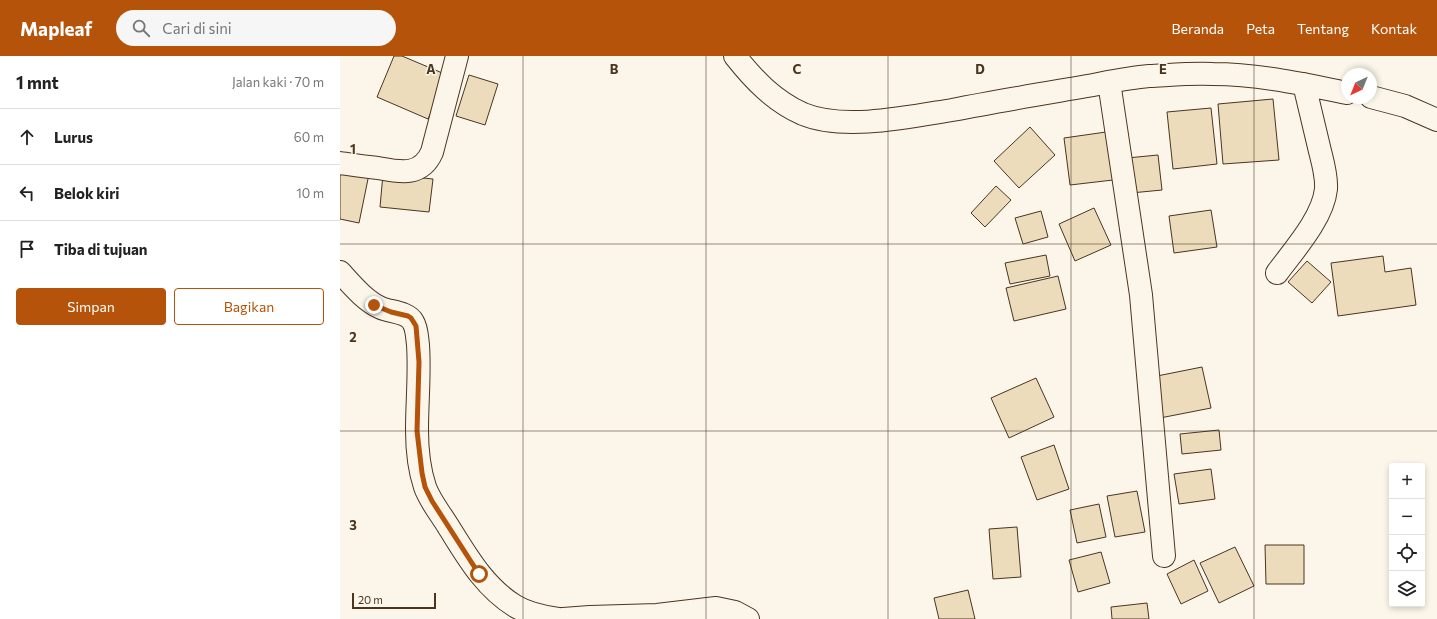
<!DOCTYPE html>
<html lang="id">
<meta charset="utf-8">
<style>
body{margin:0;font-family:Commissioner,sans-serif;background:#f6f6f6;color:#222}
.controls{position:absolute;right:12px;bottom:12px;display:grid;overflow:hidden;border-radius:4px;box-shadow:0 2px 6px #0003}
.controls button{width:36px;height:36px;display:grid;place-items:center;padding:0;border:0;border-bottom:1px solid #e0e0e0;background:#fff;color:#222;font:20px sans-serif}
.compass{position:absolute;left:1001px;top:12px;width:36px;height:36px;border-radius:50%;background:#fff;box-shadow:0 2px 6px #0003;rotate:223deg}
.scale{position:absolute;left:12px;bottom:10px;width:84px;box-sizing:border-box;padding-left:4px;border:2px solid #4a3520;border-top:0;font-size:11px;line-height:14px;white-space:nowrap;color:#4a3520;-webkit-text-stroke:3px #fbf6e9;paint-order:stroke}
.stop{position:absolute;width:12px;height:12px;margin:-9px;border:3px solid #b45309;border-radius:50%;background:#fff}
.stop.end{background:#b45309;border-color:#fff;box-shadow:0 1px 4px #0008}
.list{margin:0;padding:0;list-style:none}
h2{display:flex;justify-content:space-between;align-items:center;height:52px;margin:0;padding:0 16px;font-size:17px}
h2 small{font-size:13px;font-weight:400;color:#767676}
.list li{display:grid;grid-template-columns:26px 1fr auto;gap:12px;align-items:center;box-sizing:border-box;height:56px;padding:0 16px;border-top:1px solid #e0e0e0}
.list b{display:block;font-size:15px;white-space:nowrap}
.list em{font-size:13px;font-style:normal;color:#767676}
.actions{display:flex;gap:8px;padding:12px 16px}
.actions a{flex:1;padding:9px 0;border:1px solid #b45309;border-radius:4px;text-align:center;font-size:14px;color:#b45309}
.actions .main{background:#b45309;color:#fff}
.icon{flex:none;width:22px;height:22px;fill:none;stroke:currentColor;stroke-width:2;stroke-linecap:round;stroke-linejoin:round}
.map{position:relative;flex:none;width:1097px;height:563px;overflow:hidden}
header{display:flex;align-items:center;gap:24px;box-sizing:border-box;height:56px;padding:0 20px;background:#b45309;color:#fff}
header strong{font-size:19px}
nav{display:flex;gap:22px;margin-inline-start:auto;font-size:14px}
.search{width:280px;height:36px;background:#f6f6f6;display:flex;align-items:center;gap:10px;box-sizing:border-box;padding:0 14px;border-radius:22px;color:#767676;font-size:15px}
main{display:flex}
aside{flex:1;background:#fff}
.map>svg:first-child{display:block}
</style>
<header>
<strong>Mapleaf</strong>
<div class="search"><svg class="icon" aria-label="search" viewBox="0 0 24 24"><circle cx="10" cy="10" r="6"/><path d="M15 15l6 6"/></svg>Cari di sini</div>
<nav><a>Beranda</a><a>Peta</a><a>Tentang</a><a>Kontak</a></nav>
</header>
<main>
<aside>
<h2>1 mnt<small>Jalan kaki · 70 m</small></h2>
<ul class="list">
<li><svg class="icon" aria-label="ahead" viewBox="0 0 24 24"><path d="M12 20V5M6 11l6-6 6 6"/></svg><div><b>Lurus</b></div><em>60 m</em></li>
<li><svg class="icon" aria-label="left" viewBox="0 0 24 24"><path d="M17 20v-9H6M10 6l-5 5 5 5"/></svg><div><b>Belok kiri</b></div><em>10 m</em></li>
<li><svg class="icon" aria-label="arrive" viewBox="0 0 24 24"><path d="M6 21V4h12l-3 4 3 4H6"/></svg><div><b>Tiba di tujuan</b></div></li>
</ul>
<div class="actions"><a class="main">Simpan</a><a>Bagikan</a></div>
</aside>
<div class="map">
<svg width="1097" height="563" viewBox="0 0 1097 563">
<rect width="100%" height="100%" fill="#fbf6e9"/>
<path fill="#ecdcbc" stroke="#4a3520" d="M54,0H62L107,19L88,63L37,41Z
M129,19L158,28L145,69L116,60Z
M933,43L939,104L883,108L878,48Z
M871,52L877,108L833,113L827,56Z
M690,71L715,99L679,132L654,105Z
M766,76L773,124L730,129L724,82Z
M818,99L822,134L791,137L787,102Z
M0,111L29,118L19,167L0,163Z
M43,118L93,123L89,156L40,151Z
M656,130L671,144L645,171L631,157Z
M754,152L771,189L735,205L719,168Z
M871,154L877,191L834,197L829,160Z
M701,155L708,181L683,188L675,162Z
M706,199L710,220L670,228L665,207Z
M1043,200L1045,216L1071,212L1076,249L998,260L991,207Z
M967,205L991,226L972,247L948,226Z
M718,220L726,253L674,265L666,232Z
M862,311L871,352L820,362L812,321Z
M696,322L714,361L669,382L651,342Z
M879,374L881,394L842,398L840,378Z
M714,389L729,433L697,444L681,401Z
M871,413L875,443L839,448L834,418Z
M797,435L805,476L775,481L767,440Z
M759,448L766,481L737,487L730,454Z
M677,471L681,521L653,523L649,473Z
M925,489H964V528H926Z
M895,491L914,530L879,547L860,507Z
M761,496L770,527L738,536L729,504Z
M854,504L868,535L841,548L827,518Z
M628,534L635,563H599L594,542Z
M807,547L809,563H772L771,551Z"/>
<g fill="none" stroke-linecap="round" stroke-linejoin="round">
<g stroke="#4a3520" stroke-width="24">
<path id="minor" d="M395,0C414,24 434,45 463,58C504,75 569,61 612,54C653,46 695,39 736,32C760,28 785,22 809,20C830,19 852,17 873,18C918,18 963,28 1007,37
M769,26L801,239L824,500
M1031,41L1065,50L1097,64
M0,107C13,109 25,111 38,112C60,116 81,121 92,96L117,0
M0,216C12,229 25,245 41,252C50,256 68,256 73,266C77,272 77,281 78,289C80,317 77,345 77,374C77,392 79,413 85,431C90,445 100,457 108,470C127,500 144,531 175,550C188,558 204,561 218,563
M937,217C954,194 983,162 986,133C987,119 982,104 979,91C974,70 969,49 964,28
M223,563L250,561L317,559L376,552L395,556L408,563"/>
</g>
<use href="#minor" stroke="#fbf6e9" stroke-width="22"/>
</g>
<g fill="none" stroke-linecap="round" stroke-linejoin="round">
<path stroke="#b45309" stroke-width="5" d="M34,249L51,256L68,260L71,262L76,270L79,306L77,375L82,417L85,431L92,445L139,518"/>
</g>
<path fill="none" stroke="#4a3520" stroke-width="1" stroke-opacity="0.55" d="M183,0V563M366,0V563M548,0V563M731,0V563M914,0V563M0,188H1097M0,375H1097"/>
<g font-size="13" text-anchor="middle" font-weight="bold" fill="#4a3520" stroke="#fbf6e9" stroke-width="3" stroke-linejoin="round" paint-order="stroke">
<text x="91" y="18">A</text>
<text x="274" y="18">B</text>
<text x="457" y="18">C</text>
<text x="640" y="18">D</text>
<text x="823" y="18">E</text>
<text x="13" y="98">1</text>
<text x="13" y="286">2</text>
<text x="13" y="474">3</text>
</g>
</svg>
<div class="controls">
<button>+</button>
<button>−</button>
<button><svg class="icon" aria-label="locate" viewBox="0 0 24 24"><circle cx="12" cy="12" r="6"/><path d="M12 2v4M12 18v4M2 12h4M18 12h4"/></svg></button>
<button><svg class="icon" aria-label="layers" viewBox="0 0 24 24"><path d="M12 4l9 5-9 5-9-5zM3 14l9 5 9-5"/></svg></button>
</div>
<svg class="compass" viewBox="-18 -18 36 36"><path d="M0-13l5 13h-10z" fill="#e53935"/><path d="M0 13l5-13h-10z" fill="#767676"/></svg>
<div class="scale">20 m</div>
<div class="stop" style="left:139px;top:518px"></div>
<div class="stop end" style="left:34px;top:249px"></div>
</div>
</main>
